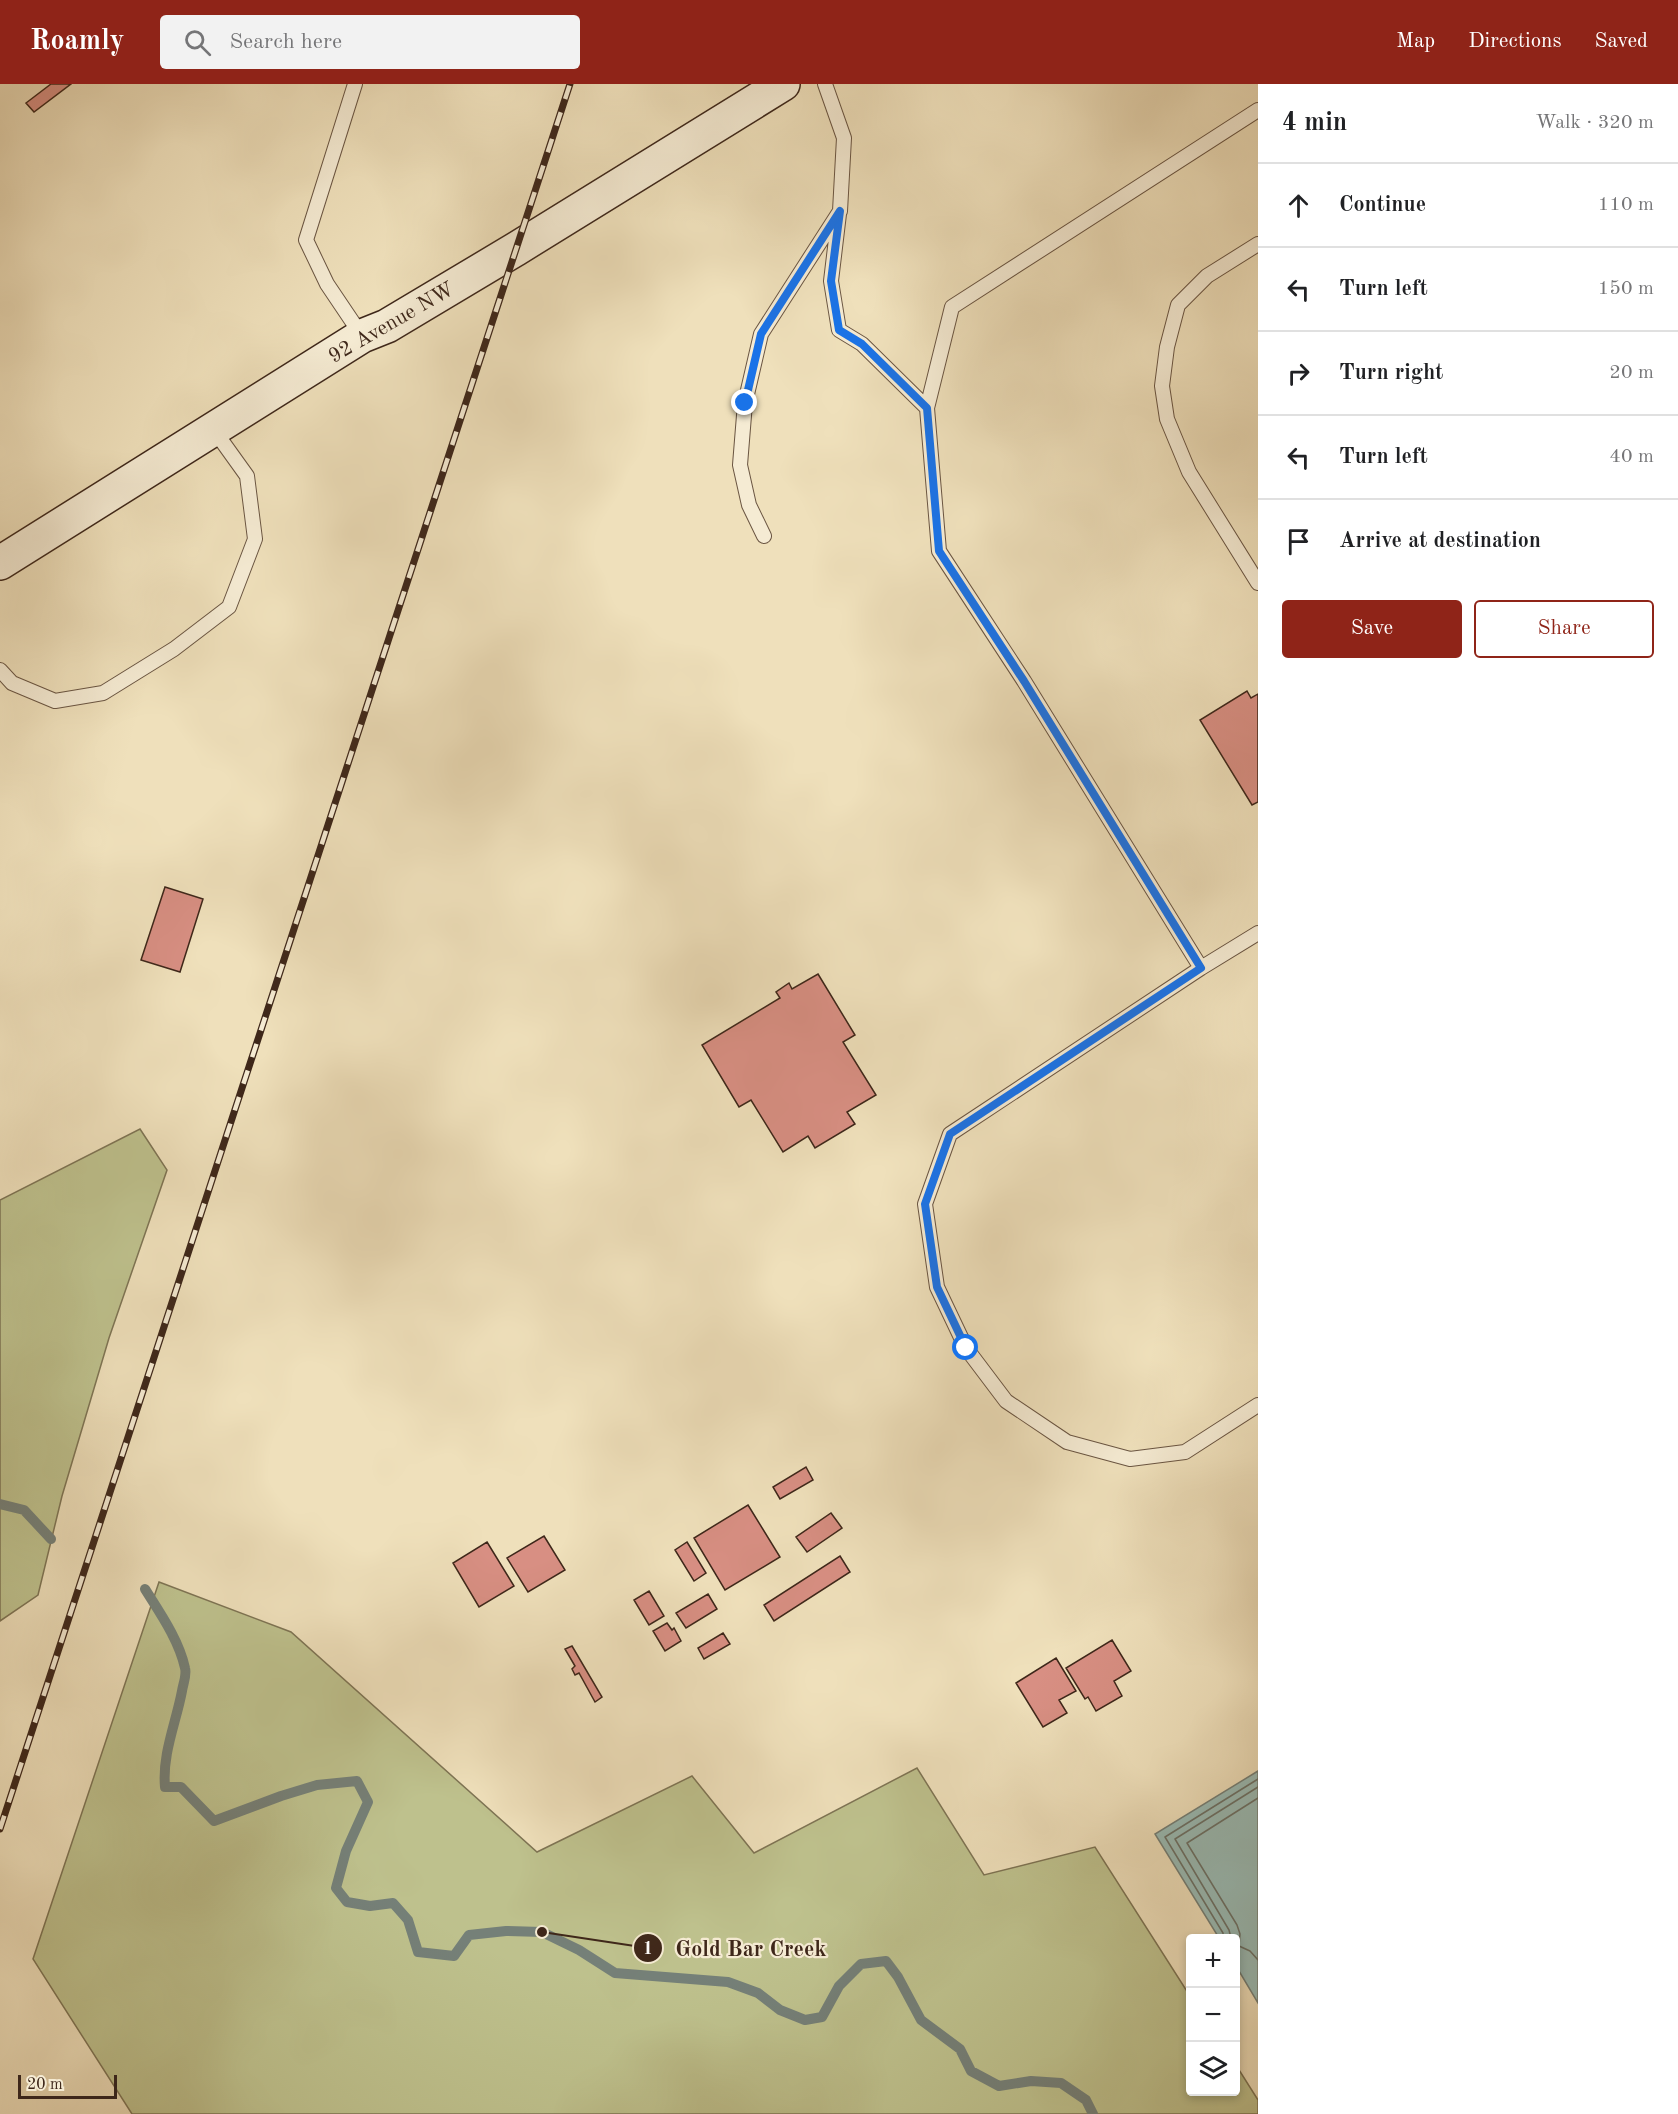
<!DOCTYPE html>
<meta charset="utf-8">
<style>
body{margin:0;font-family:"Old Standard TT",serif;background:#f2f2f2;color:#202124}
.controls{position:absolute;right:18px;bottom:18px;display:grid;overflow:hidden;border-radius:6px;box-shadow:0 3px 9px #0003}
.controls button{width:54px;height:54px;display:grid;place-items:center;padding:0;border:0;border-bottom:2px solid #e0e0e0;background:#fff;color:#202124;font:30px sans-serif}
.scale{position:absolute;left:18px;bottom:15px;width:99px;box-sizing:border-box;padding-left:6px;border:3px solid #3e271a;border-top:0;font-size:16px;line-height:21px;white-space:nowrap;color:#3e271a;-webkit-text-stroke:4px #f5ebd3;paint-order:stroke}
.stop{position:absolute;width:18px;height:18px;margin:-14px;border:4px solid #1a73e8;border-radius:50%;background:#fff}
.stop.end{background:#1a73e8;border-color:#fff;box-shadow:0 2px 6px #0008}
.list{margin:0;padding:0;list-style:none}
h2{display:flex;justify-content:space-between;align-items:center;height:78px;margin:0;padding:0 24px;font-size:26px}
h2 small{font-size:20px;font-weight:400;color:#757577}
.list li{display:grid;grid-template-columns:39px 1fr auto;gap:18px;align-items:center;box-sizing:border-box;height:84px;padding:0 24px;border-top:2px solid #e0e0e0}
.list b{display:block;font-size:22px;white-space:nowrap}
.list em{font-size:20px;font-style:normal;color:#757577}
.actions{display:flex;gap:12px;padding:18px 24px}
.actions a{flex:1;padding:14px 0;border:2px solid #8f2418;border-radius:6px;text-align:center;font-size:21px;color:#8f2418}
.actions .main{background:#8f2418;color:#fff}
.icon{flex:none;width:33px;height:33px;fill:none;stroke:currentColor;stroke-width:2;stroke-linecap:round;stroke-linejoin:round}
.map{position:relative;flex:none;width:1258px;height:2030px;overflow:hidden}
header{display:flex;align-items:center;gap:36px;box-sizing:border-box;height:84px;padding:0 30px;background:#8f2418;color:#fff}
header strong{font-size:28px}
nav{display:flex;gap:33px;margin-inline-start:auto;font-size:21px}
.search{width:420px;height:54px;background:#f2f2f2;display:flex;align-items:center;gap:15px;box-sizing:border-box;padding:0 21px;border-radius:6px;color:#757577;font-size:22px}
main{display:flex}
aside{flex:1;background:#fff}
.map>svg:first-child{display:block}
</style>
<header>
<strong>Roamly</strong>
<div class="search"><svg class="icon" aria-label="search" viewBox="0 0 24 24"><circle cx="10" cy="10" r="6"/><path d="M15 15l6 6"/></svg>Search here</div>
<nav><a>Map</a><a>Directions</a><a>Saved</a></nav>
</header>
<main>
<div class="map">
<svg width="1258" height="2030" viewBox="0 0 1258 2030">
<rect width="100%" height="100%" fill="#efe0bb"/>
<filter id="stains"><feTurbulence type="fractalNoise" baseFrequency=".00333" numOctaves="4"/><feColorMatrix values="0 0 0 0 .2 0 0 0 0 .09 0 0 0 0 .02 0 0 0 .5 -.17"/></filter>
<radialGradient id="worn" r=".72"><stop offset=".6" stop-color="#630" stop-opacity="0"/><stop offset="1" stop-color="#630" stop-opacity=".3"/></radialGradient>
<path fill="#bec18d" stroke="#7e7454" stroke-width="1.5" d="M140,1045L167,1086L109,1254L62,1412L38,1511L0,1537V1116Z
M159,1498L291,1548L537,1768L692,1692L754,1769L917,1684L984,1791L1095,1763L1190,1912V2008H1236V1981L1258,2016V2030H132L33,1875Z"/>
<path fill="#9abcb6" stroke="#758078" stroke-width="1.5" d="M1258,1687V1919L1236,1882V1854H1219L1155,1750Z"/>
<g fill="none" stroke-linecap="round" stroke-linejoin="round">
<path stroke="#6c7268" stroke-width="1.5" d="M1258,1714L1187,1759L1237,1841L1240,1850L1239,1862L1250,1867L1258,1876
M1223,1854V1849L1165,1753L1258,1695
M1231,1854L1229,1846L1175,1755L1258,1703"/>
<path stroke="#758078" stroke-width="10" d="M0,1420L24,1426L51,1455
M145,1505C160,1529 179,1556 185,1584C187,1591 183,1600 182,1607C176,1639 162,1670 165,1703H181L214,1737L281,1712L317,1701L357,1697L368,1718L346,1767L336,1804L347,1818L370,1822L393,1819L408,1836L418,1868L454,1872L469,1851L506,1847L542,1848L579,1866L615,1889L728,1898L758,1909L780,1926L805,1936L822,1933L839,1902L861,1880L886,1877L898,1893L921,1936L960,1965L971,1987L999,2002L1031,1997L1061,1999L1086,2016L1093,2030"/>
</g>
<path fill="#d88f83" stroke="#3e271a" stroke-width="1.5" d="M51,0H71L34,28L26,19Z
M1247,607L1251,614L1258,610V718L1252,721L1200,636Z
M165,803L203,815L180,888L141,876Z
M818,890L855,951L843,958L876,1011L847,1028L855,1040L815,1064L808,1052L783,1068L751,1016L739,1023L702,961L780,914L776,908L789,899L792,905Z
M806,1383L813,1396L780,1415L773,1403Z
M748,1421L780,1473L725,1506L694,1454Z
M831,1429L842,1444L807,1468L796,1453Z
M544,1452L565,1486L528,1508L507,1474Z
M487,1458L514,1502L479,1523L453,1479Z
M687,1458L706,1489L694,1497L675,1466Z
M840,1472L850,1488L774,1537L764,1521Z
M649,1507L664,1532L649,1541L634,1516Z
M708,1510L717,1525L686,1544L676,1529Z
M667,1539L672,1546L674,1544L681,1557L665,1567L653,1547Z
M723,1549L730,1560L704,1575L698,1564Z
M1112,1556L1131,1587L1114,1597L1122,1612L1096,1627L1088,1613L1085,1615L1066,1584Z
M572,1562L602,1613L595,1618L579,1589L575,1591L572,1585L575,1582L565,1565Z
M1056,1574L1076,1607L1059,1616L1067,1629L1043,1643L1016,1599Z"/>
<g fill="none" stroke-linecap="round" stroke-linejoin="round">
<g stroke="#6a5542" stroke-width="16">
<path id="service" d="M355,0L306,156L327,200L362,252
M839,130L831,197L839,246L862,260L927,324
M1258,160L1207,192L1178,221L1167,263L1162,302L1167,335L1189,388L1258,499
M764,452L749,421L740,381L745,319L761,250L840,127L844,54L825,0
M0,586L12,599L55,617L103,609L174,565L229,523L255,455L247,392L214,346
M1258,849L1201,884L950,1050L925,1120L937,1203L966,1264L1006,1317L1067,1358L1130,1375L1185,1368L1258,1321
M1201,884L1024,597L939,467L927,324L952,223L1258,26"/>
</g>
<g stroke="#3e271a" stroke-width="36">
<path id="secondary" d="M0,479L362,252L387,242L516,165L783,0"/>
</g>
<use href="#service" stroke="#f5ebd3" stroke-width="14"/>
<use href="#secondary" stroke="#f5ebd3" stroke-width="33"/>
<g stroke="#3e271a" stroke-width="7">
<path id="rail" d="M0,1745L570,0"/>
</g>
<use href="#rail" stroke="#f5ebd3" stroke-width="4.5" stroke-dasharray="14" stroke-linecap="butt"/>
</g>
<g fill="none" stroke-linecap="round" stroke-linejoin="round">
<path stroke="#1a73e8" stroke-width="8" d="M745,319L761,250L840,127L831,197L839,246L862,260L927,324L939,467L1024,597L1201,884L950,1050L925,1120L937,1203L966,1264"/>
</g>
<g text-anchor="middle" stroke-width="4.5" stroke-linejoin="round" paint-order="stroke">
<g font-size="21" fill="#3e271a" stroke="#f5ebd3">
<text transform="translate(391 238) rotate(-30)" y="7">92 Avenue NW</text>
</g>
</g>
<path fill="none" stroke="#3e271a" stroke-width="2" d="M542 1848L648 1864"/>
<g fill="#3e271a" stroke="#f5ebd3" stroke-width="2">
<circle cx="542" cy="1848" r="6"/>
<circle cx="648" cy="1864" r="15"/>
</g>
<g font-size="18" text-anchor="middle" font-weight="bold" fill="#fff">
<text x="648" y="1870">1</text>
</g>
<g font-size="22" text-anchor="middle" font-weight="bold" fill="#3e271a" stroke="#f5ebd3" stroke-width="4.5" stroke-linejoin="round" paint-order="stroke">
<text x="751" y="1872">Gold Bar Creek</text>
</g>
<rect width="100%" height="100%" filter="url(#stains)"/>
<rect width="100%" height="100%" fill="url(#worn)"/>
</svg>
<div class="controls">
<button>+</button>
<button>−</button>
<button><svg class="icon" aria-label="layers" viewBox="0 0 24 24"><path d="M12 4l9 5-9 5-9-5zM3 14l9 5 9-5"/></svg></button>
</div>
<div class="scale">20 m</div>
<div class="stop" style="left:966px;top:1264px"></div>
<div class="stop end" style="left:745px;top:319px"></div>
</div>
<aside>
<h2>4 min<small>Walk · 320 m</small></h2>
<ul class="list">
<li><svg class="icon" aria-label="ahead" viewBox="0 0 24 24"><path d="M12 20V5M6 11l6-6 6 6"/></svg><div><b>Continue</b></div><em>110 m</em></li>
<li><svg class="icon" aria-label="left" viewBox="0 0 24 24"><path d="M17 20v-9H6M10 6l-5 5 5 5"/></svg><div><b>Turn left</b></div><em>150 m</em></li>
<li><svg class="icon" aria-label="right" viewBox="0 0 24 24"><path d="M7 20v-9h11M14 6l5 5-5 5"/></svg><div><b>Turn right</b></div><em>20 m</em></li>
<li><svg class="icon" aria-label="left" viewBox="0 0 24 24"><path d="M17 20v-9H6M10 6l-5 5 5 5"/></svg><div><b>Turn left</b></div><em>40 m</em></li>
<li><svg class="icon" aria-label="arrive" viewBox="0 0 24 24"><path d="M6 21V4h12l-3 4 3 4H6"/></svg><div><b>Arrive at destination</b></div></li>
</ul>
<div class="actions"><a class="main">Save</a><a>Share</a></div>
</aside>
</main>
